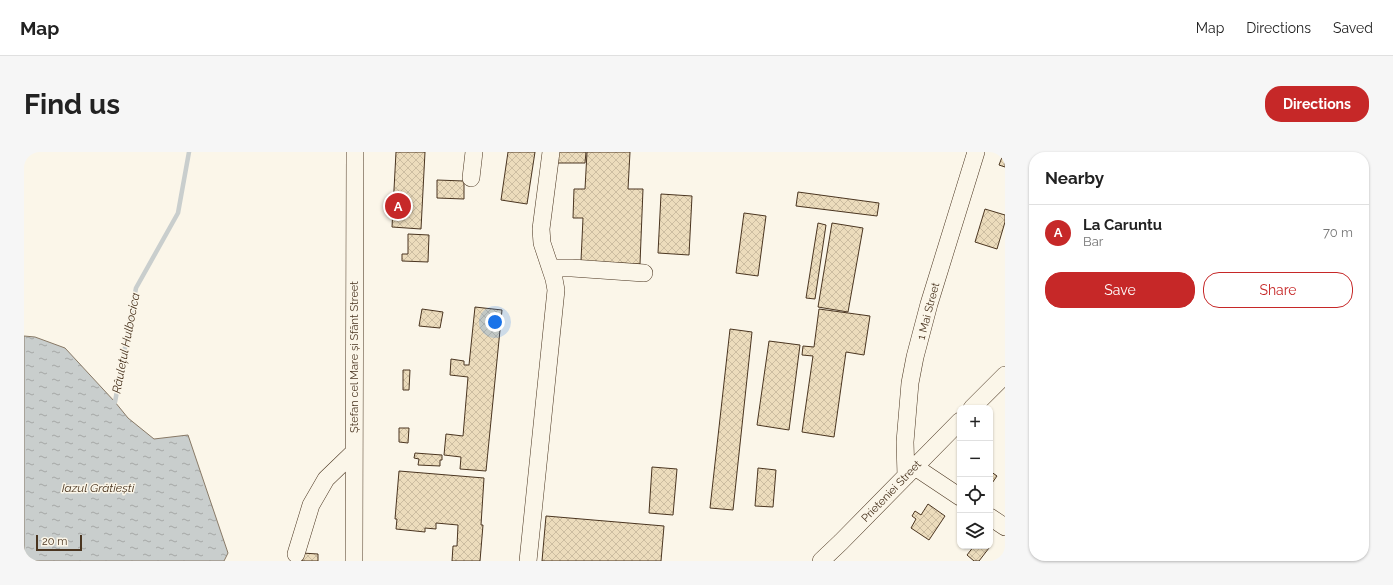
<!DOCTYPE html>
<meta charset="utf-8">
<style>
body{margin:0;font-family:Raleway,sans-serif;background:#f6f6f6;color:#222}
.controls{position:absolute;right:12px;bottom:12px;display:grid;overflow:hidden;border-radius:8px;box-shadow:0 1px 3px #0004}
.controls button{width:36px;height:36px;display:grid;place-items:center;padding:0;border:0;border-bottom:1px solid #e0e0e0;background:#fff;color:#222;font:20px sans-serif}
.scale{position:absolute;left:12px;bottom:10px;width:46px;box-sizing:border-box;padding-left:4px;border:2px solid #4a3520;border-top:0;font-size:11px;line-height:14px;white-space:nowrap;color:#4a3520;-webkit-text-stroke:3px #fbf6e9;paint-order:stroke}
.you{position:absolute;left:471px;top:170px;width:14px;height:14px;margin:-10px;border:3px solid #fff;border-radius:50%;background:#1a73e8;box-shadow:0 0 0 6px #1a73e833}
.badge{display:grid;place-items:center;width:26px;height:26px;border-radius:50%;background:#c62828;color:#fff;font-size:13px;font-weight:700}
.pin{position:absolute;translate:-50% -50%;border:2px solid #fff;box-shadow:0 1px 4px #0006}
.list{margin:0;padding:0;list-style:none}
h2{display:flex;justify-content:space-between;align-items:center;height:52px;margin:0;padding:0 16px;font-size:17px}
h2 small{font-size:13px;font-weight:400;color:#767676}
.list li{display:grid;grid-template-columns:26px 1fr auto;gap:12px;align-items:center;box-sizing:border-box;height:56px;padding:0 16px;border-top:1px solid #e0e0e0}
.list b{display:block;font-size:15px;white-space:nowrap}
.list p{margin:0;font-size:13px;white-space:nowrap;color:#767676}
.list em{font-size:13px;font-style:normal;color:#767676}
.actions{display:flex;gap:8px;padding:12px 16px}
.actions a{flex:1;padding:9px 0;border:1px solid #c62828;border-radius:16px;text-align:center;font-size:14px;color:#c62828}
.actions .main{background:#c62828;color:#fff}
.icon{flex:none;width:22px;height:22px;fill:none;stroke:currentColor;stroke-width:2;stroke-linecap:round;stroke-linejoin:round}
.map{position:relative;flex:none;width:981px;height:409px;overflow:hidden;border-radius:16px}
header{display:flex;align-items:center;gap:24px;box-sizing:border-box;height:56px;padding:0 20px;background:#fff;border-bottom:1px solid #e0e0e0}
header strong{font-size:19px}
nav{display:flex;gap:22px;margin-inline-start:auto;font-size:14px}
.intro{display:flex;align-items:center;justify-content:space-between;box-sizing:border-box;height:96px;padding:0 24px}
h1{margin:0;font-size:28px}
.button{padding:10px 18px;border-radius:16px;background:#c62828;color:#fff;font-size:14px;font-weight:700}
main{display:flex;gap:24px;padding:0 24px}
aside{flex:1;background:#fff;border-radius:16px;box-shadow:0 1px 3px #0004}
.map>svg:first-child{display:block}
</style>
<header>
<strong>Map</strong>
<nav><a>Map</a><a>Directions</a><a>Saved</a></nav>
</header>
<div class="intro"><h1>Find us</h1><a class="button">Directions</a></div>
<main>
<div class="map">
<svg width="981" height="409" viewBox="0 0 981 409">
<defs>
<pattern id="water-ripples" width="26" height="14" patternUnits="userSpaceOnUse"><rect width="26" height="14" fill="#c9cecd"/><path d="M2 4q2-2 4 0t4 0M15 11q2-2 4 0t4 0" fill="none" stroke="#a5a8a6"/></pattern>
<pattern id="building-cross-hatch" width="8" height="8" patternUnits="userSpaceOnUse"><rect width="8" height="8" fill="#ecdcbc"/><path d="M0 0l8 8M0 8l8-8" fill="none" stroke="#ccbda1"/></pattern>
</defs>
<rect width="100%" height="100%" fill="#fbf6e9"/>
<path fill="url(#water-ripples)" stroke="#887966" d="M0,184L11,185L41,196L91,250L104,266L130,287L164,283L204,401L200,409H0Z"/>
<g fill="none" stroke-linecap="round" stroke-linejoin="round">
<path stroke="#c9cecd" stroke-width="4.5" d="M91,250L112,136L154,61L165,0"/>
</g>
<path fill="url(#building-cross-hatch)" stroke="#4a3520" d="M372,0H401L397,77L368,75Z
M484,0H511L503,52L477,48Z
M533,0H562L561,11H533Z
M563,0H606L604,37H619L616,112L557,109L559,66H549L550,37H561Z
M980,0H981V15L975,13Z
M413,28L440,29V47L413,46Z
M774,40L855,51L853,64L772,54Z
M637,42L668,44L665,103L634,101Z
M961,57L981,63V70L973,97L951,90Z
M720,61L742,64L734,124L712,121Z
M794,71L802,73L791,147L782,146Z
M808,71L839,76L824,160L794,155Z
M384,82L405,83L404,110L378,109V102H384Z
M451,155L478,158L462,319L436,317L437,305L420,303L422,282L439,284L444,225L426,223L427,207L440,209V213H445Z
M398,157L419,160L416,176L395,174Z
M795,157L846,164L840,203L822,200L810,285L778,280L789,204L778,203L779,194L790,195Z
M706,177L728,180L709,358L686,356Z
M745,189L776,193L765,278L733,273Z
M379,218H386L385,238H379Z
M375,276H385L384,291L375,290Z
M391,301L418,303V308H416V314L394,313L395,307L390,306Z
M628,315L653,317L649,363L625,361Z
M734,316L752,318L749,355L731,354Z
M375,319L460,326L457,373H459L456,409H428L429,394H433L434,373L412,371V377L401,376V380L372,377L373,367H371Z
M966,319L973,324L966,334Z
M904,352L921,364L905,388L887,376L892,367L888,364L891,359L897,363Z
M522,364L640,374L637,409H518Z
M950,394H962L965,396L955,409H950L943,403Z
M278,401L294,402V409H278Z"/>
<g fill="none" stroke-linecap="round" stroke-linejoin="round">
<g stroke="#4a3520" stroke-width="18">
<path id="minor" d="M447,26L450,0
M527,116H548L620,121
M948,256L981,223
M891,315L936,345
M882,324L881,290L886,231L891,205L905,152L952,0
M966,365L981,375
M272,402L287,353L302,327L330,300
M330,409L331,0
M504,409L532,138L530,127L518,91L517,77L527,0
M797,409L817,390L936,269"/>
</g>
<use href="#minor" stroke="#fbf6e9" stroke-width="17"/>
</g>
<g text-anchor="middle" stroke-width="3" stroke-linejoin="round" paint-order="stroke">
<g font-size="11" fill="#4a3520" stroke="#fbf6e9">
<text transform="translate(904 159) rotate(-75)" y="4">1 Mai Street</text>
<text transform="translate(330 205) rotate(-90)" y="4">Ștefan cel Mare și Sfânt Street</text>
<text transform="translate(867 339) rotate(-46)" y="4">Prieteniei Street</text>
</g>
<g font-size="12" font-style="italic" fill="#4a3520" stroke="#fbf6e9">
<text transform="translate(102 191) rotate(-79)" y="4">Râulețul Hulbocica</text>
<text x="74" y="340">Iazul Grătiești</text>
</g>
</g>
</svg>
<div class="controls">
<button>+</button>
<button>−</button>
<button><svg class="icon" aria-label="locate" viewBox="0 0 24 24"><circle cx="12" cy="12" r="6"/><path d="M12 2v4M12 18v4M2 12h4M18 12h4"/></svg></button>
<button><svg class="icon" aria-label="layers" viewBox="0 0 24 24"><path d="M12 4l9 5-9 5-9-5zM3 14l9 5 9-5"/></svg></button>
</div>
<div class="scale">20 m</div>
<div class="you"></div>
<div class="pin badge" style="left:374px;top:54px">A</div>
</div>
<aside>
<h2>Nearby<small></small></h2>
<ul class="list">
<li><span class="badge">A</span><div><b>La Caruntu</b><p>Bar</p></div><em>70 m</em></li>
</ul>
<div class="actions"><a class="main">Save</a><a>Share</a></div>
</aside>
</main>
